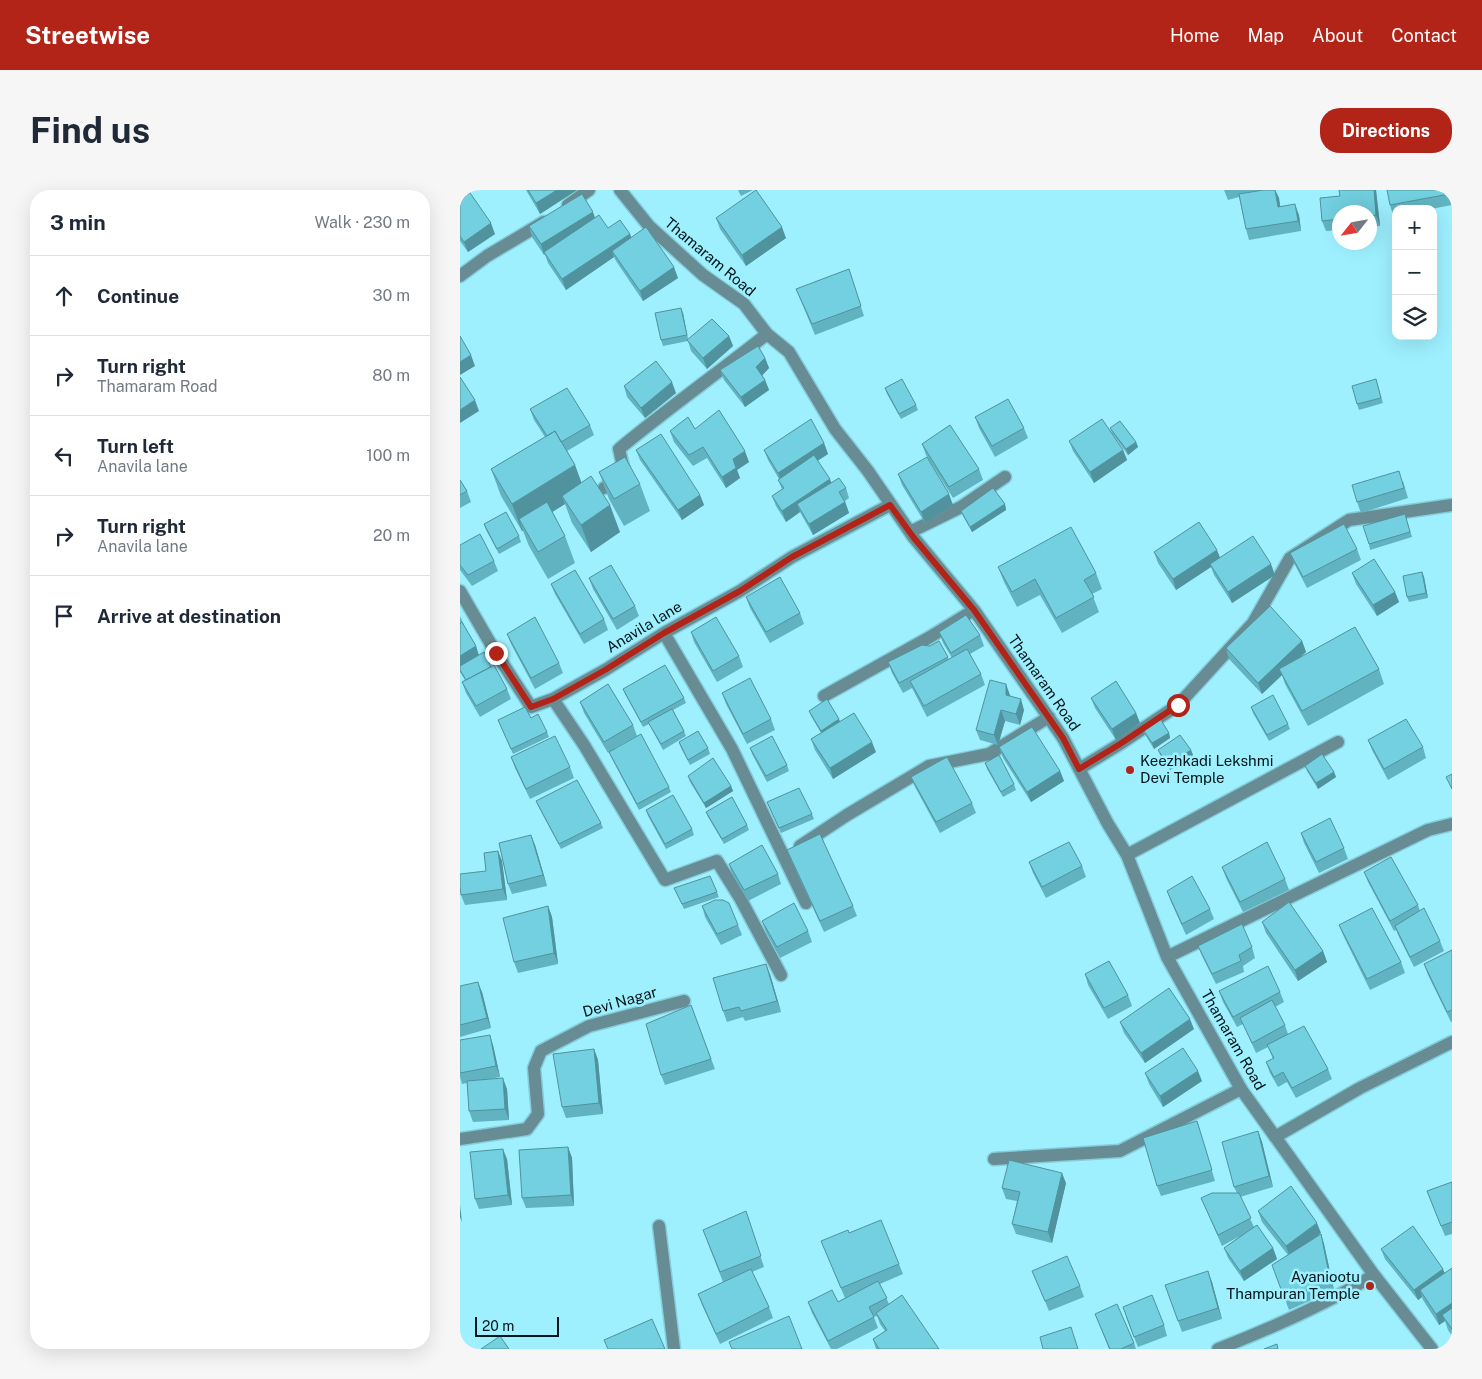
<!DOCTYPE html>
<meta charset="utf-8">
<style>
body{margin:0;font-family:"Public Sans",sans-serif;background:#f6f6f7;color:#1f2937}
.controls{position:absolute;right:15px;top:15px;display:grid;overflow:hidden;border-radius:10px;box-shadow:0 5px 20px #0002}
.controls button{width:45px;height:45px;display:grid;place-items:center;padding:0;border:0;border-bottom:1px solid #e0e1e3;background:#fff;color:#1f2937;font:25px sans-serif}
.compass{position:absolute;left:872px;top:15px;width:45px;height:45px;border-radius:50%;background:#fff;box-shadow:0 5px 20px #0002;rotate:239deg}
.scale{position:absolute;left:15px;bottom:12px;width:84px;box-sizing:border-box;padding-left:5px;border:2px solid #00161a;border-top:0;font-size:14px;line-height:18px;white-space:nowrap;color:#00161a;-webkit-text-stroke:4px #9ef0ff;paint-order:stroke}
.stop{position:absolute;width:15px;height:15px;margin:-11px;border:4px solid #b32418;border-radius:50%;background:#fff}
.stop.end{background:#b32418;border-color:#fff;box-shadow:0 1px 5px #0008}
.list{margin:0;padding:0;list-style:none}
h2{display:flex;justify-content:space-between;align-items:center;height:65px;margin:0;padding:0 20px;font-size:21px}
h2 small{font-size:16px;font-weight:400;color:#747a83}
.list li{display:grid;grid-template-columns:32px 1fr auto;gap:15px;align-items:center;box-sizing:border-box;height:80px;padding:0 20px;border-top:1px solid #e0e1e3}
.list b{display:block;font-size:19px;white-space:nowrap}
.list p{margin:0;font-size:16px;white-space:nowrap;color:#747a83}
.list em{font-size:16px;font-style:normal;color:#747a83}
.icon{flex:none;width:28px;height:28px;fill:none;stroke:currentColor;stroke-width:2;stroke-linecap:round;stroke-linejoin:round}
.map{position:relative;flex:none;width:992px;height:1159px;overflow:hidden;border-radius:20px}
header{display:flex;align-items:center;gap:30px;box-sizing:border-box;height:70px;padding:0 25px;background:#b32418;color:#fff}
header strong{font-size:24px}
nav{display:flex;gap:28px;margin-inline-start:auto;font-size:18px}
.intro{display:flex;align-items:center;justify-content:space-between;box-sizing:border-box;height:120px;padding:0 30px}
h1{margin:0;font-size:35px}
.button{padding:12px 22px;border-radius:20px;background:#b32418;color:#fff;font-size:18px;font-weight:700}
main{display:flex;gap:30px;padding:0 30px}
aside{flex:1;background:#fff;border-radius:20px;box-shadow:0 5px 20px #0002}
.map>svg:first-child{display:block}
</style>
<header>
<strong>Streetwise</strong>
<nav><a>Home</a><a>Map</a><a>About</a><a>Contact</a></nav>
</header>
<div class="intro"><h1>Find us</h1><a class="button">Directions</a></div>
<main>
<aside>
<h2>3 min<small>Walk · 230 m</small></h2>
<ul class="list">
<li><svg class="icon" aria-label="ahead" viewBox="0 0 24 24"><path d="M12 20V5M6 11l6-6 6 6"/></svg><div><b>Continue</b></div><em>30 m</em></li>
<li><svg class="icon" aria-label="right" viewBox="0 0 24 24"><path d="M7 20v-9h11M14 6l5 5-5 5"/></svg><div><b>Turn right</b><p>Thamaram Road</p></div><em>80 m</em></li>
<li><svg class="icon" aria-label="left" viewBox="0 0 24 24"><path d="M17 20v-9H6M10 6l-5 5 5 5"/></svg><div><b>Turn left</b><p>Anavila lane</p></div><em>100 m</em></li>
<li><svg class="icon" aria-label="right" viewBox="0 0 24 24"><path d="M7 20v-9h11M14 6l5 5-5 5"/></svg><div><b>Turn right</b><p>Anavila lane</p></div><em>20 m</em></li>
<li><svg class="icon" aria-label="arrive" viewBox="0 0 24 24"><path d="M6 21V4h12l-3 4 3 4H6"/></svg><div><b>Arrive at destination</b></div></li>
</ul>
</aside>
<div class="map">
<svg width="992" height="1159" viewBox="0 0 992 1159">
<rect width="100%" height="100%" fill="#9ef0ff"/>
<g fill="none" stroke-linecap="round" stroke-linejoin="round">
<g stroke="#85cdda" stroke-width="15">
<path id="service" d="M534,969L660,961L781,899"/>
</g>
<g stroke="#85cdda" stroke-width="15">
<path id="minor" d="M160,0L189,36L243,85L284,114L307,144L329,162L375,239L408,281L454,348L514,420L603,548L648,634L667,665L707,767L781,899L914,1085L972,1159
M108,15L129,0
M0,86L27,66L84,32
M144,298L165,285L159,259C207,219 258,183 307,144
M450,342L501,317L545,287
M0,401L36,463L71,517L93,509L145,480L204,443L280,401L332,367L430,315
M204,443L272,559L346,713
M364,506L470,447L514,420
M93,509L124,555L205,690L257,671L280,708L321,785
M619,579L660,554L718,515L793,433L830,368L889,330L992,315
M340,656L387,625L469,576L529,564L589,527
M667,665L878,552
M707,767L968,640L992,634
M815,947L900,898L992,852
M0,949L67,939L78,924L74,878L81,861L129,836L224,811
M199,1036L214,1159
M758,1159C812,1138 865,1115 914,1085"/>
</g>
<use href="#service" stroke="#688c93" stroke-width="12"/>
<use href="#minor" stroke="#688c93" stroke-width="12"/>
</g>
<path fill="#62b3c1" d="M0,0L35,44L8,62L0,51Z
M66,0H117L80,24Z
M278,0H293L281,6Z
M764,0H815L819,8L820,17L839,25L841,41L789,50L786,39L779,7L768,10Z
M879,0H916L920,36L910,37V22H880V40L866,41L862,31L880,6Z
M990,0L992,15L971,19H936V25H933L930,15Z
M135,28L148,38L170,44L171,47L218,88L183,111L156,71L154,67L106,100L88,73L85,65H84L72,47L69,36Z
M256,28L326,48L286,76L260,39Z
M389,79L404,126L355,145L336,99Z
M223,123L228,149L269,146L273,156L247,179L231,161L228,151L203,156L201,150Z
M305,168L309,178L302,185L305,190L309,200L285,217L264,190L260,180Z
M916,189L923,213L899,220L897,214Z
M164,196L216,203L185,228L167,207Z
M425,198L456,215L458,220L441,229L427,204Z
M70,219L130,235L134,245L107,261L115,275L121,293L160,342L131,362L112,333L105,314L92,322L105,346L115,373L88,389L69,356L63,341H62L41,306L31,279L85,247L74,230Z
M515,227L564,238L568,248L535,267L519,238Z
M650,238L676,252L678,257L668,265L652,243Z
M235,239L289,272L277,280L280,288L266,298L247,268L233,276L214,252L210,241Z
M609,251L663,260L667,270L634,293L613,261Z
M364,253L368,264L357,271L371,293L386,298L389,308L385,311L389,323L353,345L340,322L326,332L316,316L312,306L322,299L318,290L319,289L308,270L304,260Z
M462,254L519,279L523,290L493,308L466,265Z
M176,260L240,305L244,315L222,330L180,270Z
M139,282L180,294L190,321L164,336L149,309Z
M438,284L493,315L465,333L442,295Z
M0,290L7,301L11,312L0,318Z
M943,291L948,308L901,323L897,312Z
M545,314L546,320L512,342L503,326L501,321Z
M945,324L952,347L910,360L909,354Z
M24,334L59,346L61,352L39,364L26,340Z
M0,355L34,371L38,381L12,396L0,380Z
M897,359L901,370L847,398L834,373L830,363Z
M694,362L760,368L815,385L772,413L754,385L751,377L716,400L698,373Z
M538,377L636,383L642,399L632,404L639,422L602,443L580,405L557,417L544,392Z
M962,382L964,387L968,408L949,412L947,407Z
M892,383L935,402L939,412L917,426L896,394Z
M129,388L175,416L179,426L157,440L133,399Z
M91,394L144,429L148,440L124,454L95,404Z
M286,407L340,423L344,434L310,453L290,418Z
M0,426L4,435V436L16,456L19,465L31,477L47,499L51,509L20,527L6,503L2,492L5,490L0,482Z
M231,442L279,466L283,477L257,492L234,452Z
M479,442L520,445L524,456L510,464L521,484L525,495L467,527L452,498L443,503L432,483L428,472L488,467L489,470L492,468L483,453Z
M47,444L99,473L103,483L75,499L51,454Z
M842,451L846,462L840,467L919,479L924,494L848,536L825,494L822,485L802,504L769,469L766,458Z
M163,499L224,508L226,513L213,520L224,541L226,546L203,560L189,534L183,537L165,504Z
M262,503L311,529L315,540L287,554L266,514Z
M550,505L564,520L560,535L545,531L538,555L520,550L516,540Z
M631,508L676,523L680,533L656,550L635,518Z
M120,512L173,535L177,546L155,558L209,597L211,602L179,620L151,567L149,562L148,563L124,523Z
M791,517L828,534L830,539L809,551L793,523Z
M349,521L380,531L416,562L373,589L355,560L351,549L361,543L351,526Z
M71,528L87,542L89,547L53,564L38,530Z
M682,538L709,543L710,548L694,559L684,543Z
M908,550L963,557L966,568L928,590L912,560Z
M219,552L248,558L250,564L230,575L221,558Z
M539,557L600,581L604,591L571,612L543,568Z
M290,558L327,575L329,581L307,592L292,564Z
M698,560H731L733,565L710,580L700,565Z
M51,567L110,577L114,588L70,609L55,578Z
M525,573L554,594L556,600L543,607L527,579Z
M845,576L874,582L876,587L858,599L847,581Z
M228,586L271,596L273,601L246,618L230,592Z
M451,587L512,613L516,623L480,643L455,597Z
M76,611L141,633L143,638L101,659L78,616Z
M307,612L352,624L354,629L321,643Z
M186,620L232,639L234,645L206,659L188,626Z
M246,622L287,635L289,640L264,654L248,627Z
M841,643L884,658L888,669L859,683L844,653Z
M75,655L87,696L52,704L48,694Z
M327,660L393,716L397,726L364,742L331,670Z
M38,661L42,671L47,710L5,715L1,705L26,681Z
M569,672L622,676L626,687L586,708L573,683Z
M269,674L318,684L321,694L288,711L272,684Z
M762,677L825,689L829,700L783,722L766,688Z
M904,682L958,715L960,721L980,751L984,761L954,777L939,747L936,740L934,741L908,692Z
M214,698L257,702L259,707L224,719Z
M707,701L750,719L754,729L726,745L711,712Z
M88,716L92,727L98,774L58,783L54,772Z
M242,716L278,735L282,745L261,755L245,727Z
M302,731L348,741L352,752L320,768L306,742Z
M802,732L863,761L867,772L838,791L806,743Z
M879,735L941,772L945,783L910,800L883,745Z
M738,756L792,757L795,768L783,776L784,782L756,794L742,766Z
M992,760V832H991L968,785L964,774Z
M310,784L321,822L285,831L283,827L267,832L263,821Z
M625,784L668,805L672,816L648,829L628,795Z
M0,796L22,802L31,838L0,847Z
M759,801L820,802L824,812L815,817L825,835L828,844L868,879L872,889L836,908L827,892L818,897L810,883L806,872L813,869L808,857L796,863L783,834L777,837L763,812Z
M231,815L255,879L205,895L201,885Z
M660,832L734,839L685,873L664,843Z
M33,855L40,887L24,890L47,899L49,930L13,932L9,921L7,893L2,894L0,887V883Z
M134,859L138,870L143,924L106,928L102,917Z
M685,883L742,891L703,917L689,894Z
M737,931L755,991L701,1006L697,996Z
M798,941L802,952L813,997L780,1007L794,1037L813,1058L817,1069L784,1091L768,1068L764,1058L780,1046L762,1056L741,1008L777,1003L774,997Z
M108,957L112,968L114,1016L66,1018L62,1008Z
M47,969L52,1015L19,1019L15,1009Z
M992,992V1044L985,1046L967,1001Z
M606,993L592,1053L556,1044L552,1034L557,1011L546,1009L542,998Z
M798,1021L861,1043L856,1046L861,1044L864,1054L874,1100L829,1120L812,1075L828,1065L802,1032Z
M289,1031L304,1077L292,1082L309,1117L313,1128L260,1154L242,1115L238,1104L263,1092L247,1051Z
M389,1043L439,1074L443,1084L420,1094L429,1114L479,1159H416L413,1149L425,1141L420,1134L417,1126L414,1127L418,1138L377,1159H371L352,1123L348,1112H378L385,1108L361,1051Z
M921,1059L985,1083L992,1078V1146L988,1140L985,1131L979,1135L963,1110L962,1107L958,1110L925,1069Z
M572,1081L620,1096L624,1107L589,1121Z
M752,1092L762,1129L722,1142L705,1095Z
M635,1124L674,1153L676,1159H649Z
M666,1127L704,1135L707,1146L678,1157Z"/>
<path fill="#50929d" d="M97,0H117L80,24L76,13Z
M815,0L819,8L822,28L818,17Z
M914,0H916L920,36L916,25Z
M988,0H990L992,12L989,4Z
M835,14L839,25L841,41L838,31Z
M133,22L137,33L84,62V65L81,54Z
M31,33L35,44L8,62L4,52Z
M322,37L326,48L286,76L282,65Z
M170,44L174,55L152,61L154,67L106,100L102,89Z
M214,77L218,88L183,111L180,101Z
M221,118L223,123L228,150L227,145Z
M269,146L273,156L247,179L243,168Z
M11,165L15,176L0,185V172Z
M305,168L309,178L300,188L296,177Z
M305,190L309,200L285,217L281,207Z
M212,192L216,203L185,228L181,218Z
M15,210L19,221L0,233V220Z
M676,252L678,257L668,265L666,259Z
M364,253L368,264L322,294L318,283Z
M663,260L667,270L634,293L630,282Z
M285,261L289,272L277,280L280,288L266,298L262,287L273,269Z
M115,275L125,302L102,306L105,314L65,339L59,329L63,341H62L52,314Z
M370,289L374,300L337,314L340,322L326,332L322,321Z
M489,304L493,315L465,333L461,322Z
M240,305L244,315L222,330L218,320Z
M385,312L389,323L353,345L349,334Z
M545,314L546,320L512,342L510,337Z
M150,315L160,342L131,362L121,335Z
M757,360L761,370L750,374L751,377L716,400L713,389Z
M811,374L815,385L772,413L768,402Z
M962,382L964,387L968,408L966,403Z
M935,402L939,412L917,426L913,415Z
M842,451L846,462L822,484L819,479L822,485L802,504L798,493Z
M16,456L19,467L0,479V466Z
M546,494L550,505V515L546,505Z
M561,509L564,520L560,535L556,524Z
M541,520L545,531L538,555L534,545Z
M676,523L680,533L656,550L652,539Z
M379,529L381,534L363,546L361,541Z
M709,543L710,548L694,559L692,553Z
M412,552L416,562L373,589L370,578Z
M731,560L733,565L710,580L708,574Z
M600,581L604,591L571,612L567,602Z
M874,582L876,587L858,599L856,593Z
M271,596L273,601L246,618L244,613Z
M71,645L75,655L87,696L83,685Z
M38,661L42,671L47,710L43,699Z
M88,716L92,727L98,774L94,763Z
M863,761L867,772L838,791L835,780Z
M306,774L310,784L321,822L317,811Z
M18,792L22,802L31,838L27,828Z
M730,829L734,839L685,873L681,863Z
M30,845L33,855L40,887L36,876Z
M134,859L138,870L143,924L139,913Z
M738,881L742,891L703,917L700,906Z
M43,888L47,899L49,930L45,919Z
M798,941L802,952L813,997L809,986Z
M108,957L112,968L114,1016L111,1005Z
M43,959L47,969L52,1015L48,1005Z
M602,983L606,993L592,1053L588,1042Z
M0,1015L2,1032L0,1027Z
M857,1033L861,1043L830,1067L826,1056Z
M861,1044L864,1054L874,1100L870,1089Z
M813,1058L817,1069L784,1091L780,1081Z
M983,1079L987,1089L960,1100L962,1107L958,1110L954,1100Z
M748,1081L752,1092L762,1129L758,1118Z
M992,1113V1127L982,1125L985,1131L979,1135L976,1124Z"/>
<path fill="#72d0e0" stroke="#50929d" d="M0,0H8L31,33L4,52L0,46Z
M68,0H97L76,13Z
M296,0L322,37L282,65L256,28Z
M803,0H815L818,17L835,14L838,31L786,39L779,4Z
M879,0H914L916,25L910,26V22H880V29L862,31L860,8L880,6Z
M927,0H988L989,4L930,15Z
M122,4L133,22L81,54L69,36Z
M139,25L148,38L160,30L170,44L102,89L84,62Z
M186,37L214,77L180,101L152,61Z
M389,79L401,116L352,134L336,99Z
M221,118L227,145L201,150L195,123Z
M252,129L269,146L243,168L227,150Z
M0,146L11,165L0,172Z
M298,156L305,168L296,177L305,190L281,207L260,180Z
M196,171L212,192L181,218L164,196Z
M0,187L15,210L0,220Z
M442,189L456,215L439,224L425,198Z
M916,189L921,208L897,214L892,196Z
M107,198L130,235L101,252L95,241L87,246L70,219Z
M548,209L564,238L532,256L515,227Z
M259,220L285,261L273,269L276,278L262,287L243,257L229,265L210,241L228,227L235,239Z
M351,229L364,253L318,283L304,260Z
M642,229L663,260L630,282L609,251Z
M660,231L676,252L666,259L650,238Z
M490,235L519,279L489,297L462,254Z
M95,241L115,275L52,314L31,279Z
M201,244L240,305L218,320L176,260Z
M354,265L370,289L322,321L312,306L324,298L318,290Z
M165,267L180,294L154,309L139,282Z
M467,267L489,304L461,322L438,284Z
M939,281L944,298L897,312L892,295Z
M131,286L150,315L121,335L102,306Z
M379,288L386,298L379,302L385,312L349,334L337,314Z
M0,290L7,301L0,305Z
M533,298L545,314L510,337L501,321Z
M87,312L105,346L78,362L59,329Z
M46,322L59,346L37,359L24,334Z
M945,324L950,342L909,354L903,336Z
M739,332L757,360L713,389L694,362Z
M884,334L897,359L843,387L830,363Z
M611,337L636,383L624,390L634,407L596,428L575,389L552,402L538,377Z
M20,344L34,371L8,385L0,375V355Z
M793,346L811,374L768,402L750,374Z
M914,369L935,402L913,415L892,383Z
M151,375L175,416L153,429L129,388Z
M115,380L144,429L120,444L91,394Z
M962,382L966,403L947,407L943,386Z
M320,387L340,423L306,442L286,407Z
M810,416L842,451L798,493L766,458Z
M506,425L520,445L491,463L479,442Z
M75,427L99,473L71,488L47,444Z
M256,427L279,466L253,481L231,442Z
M2,432L16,456L0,466V434Z
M895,437L919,479L842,521L819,479Z
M479,451L488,467L439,493L428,472L462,455L470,456Z
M507,459L521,484L464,516L450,491Z
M24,462L31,477L6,490L0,480V476Z
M34,475L47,499L16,516L2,492Z
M205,475L224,508L181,532L163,499Z
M290,488L311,529L283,544L262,503Z
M530,490L546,494V505L561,509L556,524L541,520L534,545L516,540Z
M656,491L676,523L652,539L631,508Z
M148,494L173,535L144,552L120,512Z
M813,505L828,534L807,545L791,517Z
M367,509L379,529L361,541L349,521Z
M65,517L71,528L78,524L87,542L51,559L38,530Z
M212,519L224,541L201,554L188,532Z
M394,523L412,552L370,578L351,549Z
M699,527L709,543L692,553L682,538Z
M946,529L963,557L924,579L908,550Z
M572,537L600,581L567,602L539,557Z
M238,541L248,558L228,570L219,552Z
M181,544L209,597L177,614L149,562Z
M720,545L731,560L708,574L698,560Z
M95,546L110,577L66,599L51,567Z
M312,546L327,575L306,586L290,558Z
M862,564L874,582L856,593L845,576Z
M539,565L554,594L541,602L525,573Z
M487,567L512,613L476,632L451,587Z
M253,568L271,596L244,613L228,586Z
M992,584V599L986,587Z
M117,590L141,633L99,654L76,611Z
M339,598L352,624L319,638L307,612Z
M213,605L232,639L205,654L186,620Z
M272,607L287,635L262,649L246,622Z
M870,628L884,658L856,672L841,643Z
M360,644L393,716L360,731L327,660Z
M71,645L83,685L48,694L39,653Z
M609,652L622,676L582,697L569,672Z
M807,652L825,689L780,712L762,677Z
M302,655L318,684L284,700L269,674Z
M38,661L43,699L1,705L0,696V684L26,681L24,663Z
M931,667L958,715L930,731L904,682Z
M250,686L257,702L222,714L214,698Z
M732,686L750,719L722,734L707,701Z
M255,710H263L269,713L278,735L257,744L242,716Z
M829,712L863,761L835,780L802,732Z
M334,713L348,741L317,757L302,731Z
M88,716L94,763L54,772L43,728Z
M912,718L941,772L907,789L879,735Z
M964,718L980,751L950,767L935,736Z
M782,734L792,757L779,765L781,771L752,784L738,756Z
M992,760V820L987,822L964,774Z
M649,771L668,805L644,818L625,784Z
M306,774L317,811L281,821L279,817L263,821L253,788Z
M808,776L820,802L773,827L759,801Z
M18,792L27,828L0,835V796Z
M709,798L730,829L681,863L660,832Z
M812,810L825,835L792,853L780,828Z
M231,815L251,869L201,885L186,834Z
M844,836L868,879L832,898L823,882L814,887L806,872L814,868L807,855Z
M30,845L36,876L0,883V850Z
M723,858L738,881L700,906L685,883Z
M134,859L139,913L102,917L93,864Z
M43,888L45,919L9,921L7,891Z
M737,931L752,980L697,996L683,948Z
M798,941L809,986L774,997L762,952Z
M108,957L111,1005L62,1008L59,960Z
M43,959L48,1005L15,1009L10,962Z
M549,970L602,983L588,1042L552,1034L560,1002L542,998Z
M992,992V1032L981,1036L967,1001Z
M831,996L857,1033L826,1056L798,1021Z
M752,1003H779L791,1028L758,1045L741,1008Z
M286,1021L301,1066L260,1082L243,1040Z
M421,1030L439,1074L381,1098L361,1051L388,1040L389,1043Z
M797,1035L813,1058L780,1081L764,1058Z
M953,1036L983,1079L954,1100L921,1059Z
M861,1044L870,1089L825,1110L812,1075Z
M607,1066L620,1096L585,1111L572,1081Z
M992,1078V1113L976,1124L960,1100Z
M291,1079L309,1117L256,1144L238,1104Z
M748,1081L758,1118L718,1131L705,1095Z
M418,1091L427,1108L409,1117L414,1127L368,1151L348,1112L372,1100L378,1112Z
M442,1105L479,1159H419L413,1149L427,1140L416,1123Z
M692,1105L704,1135L674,1147L663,1117Z
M657,1114L674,1153L661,1159H650L635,1124Z
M992,1118V1139L982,1125Z
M329,1126L342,1159H272L269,1152Z
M192,1129L205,1159H148L144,1150Z
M611,1137L618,1159H583L580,1147Z
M40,1146L49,1159H21Z
M817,1154L818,1159H804Z"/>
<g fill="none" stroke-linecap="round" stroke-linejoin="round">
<path stroke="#b32418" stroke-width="6" d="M36,463L71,517L93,509L145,480L204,443L280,401L332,367L430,315L454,348L514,420L603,548L619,579L660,554L718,515"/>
</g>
<g fill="#b32418" stroke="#9ef0ff" stroke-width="2">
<circle cx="670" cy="580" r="5"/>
<circle cx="910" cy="1096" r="5"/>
</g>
<g text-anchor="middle" stroke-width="5" stroke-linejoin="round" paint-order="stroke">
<g font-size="15" fill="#00161a" stroke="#9ef0ff">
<text transform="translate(250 67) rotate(40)" y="5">Thamaram Road</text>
<text transform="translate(184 437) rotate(-31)" y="5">Anavila lane</text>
<text transform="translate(584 493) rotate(55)" y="5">Thamaram Road</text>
<text transform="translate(160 812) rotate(-16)" y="5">Devi Nagar</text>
<text transform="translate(773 850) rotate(60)" y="5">Thamaram Road</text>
</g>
<g font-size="15" fill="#00161a" stroke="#9ef0ff" text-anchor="start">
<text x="680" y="576">Keezhkadi Lekshmi<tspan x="680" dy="17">Devi Temple</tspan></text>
<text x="900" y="1092" text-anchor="end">Ayaniootu<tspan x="900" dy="17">Thampuran Temple</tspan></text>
</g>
</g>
</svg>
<div class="controls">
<button>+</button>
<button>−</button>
<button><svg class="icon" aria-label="layers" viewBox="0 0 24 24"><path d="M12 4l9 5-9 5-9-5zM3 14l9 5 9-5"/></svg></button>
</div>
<svg class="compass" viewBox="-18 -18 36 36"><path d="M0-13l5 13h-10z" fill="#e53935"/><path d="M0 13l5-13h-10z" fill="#747a83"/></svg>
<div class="scale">20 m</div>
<div class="stop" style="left:718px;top:515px"></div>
<div class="stop end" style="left:36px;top:463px"></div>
</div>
</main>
